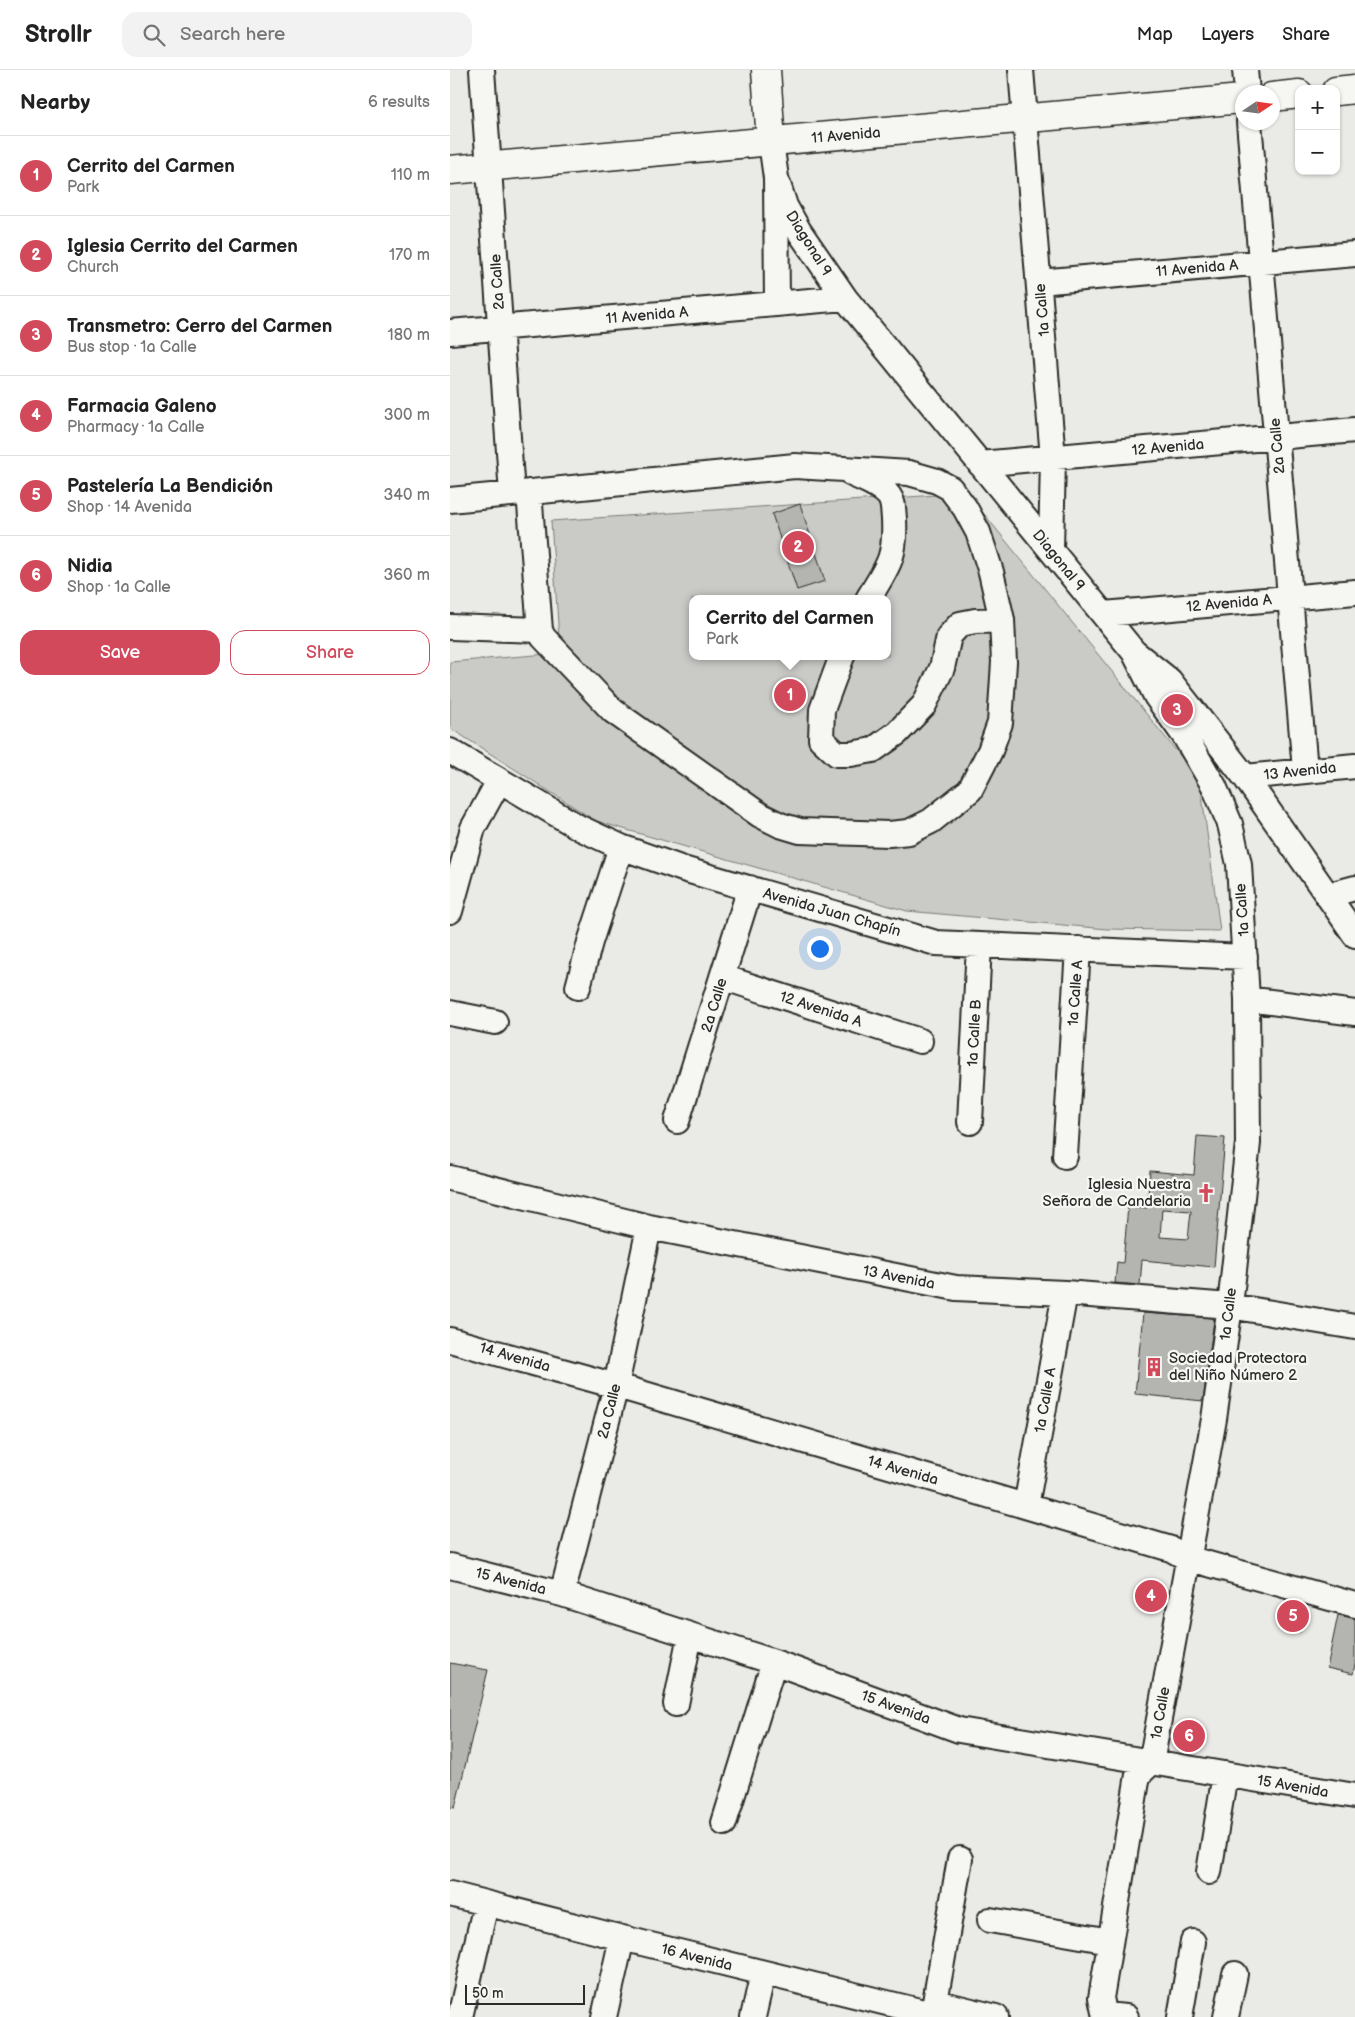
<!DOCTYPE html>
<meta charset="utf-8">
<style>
body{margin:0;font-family:"Balsamiq Sans",sans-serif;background:#f2f2f2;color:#222}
.controls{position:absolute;right:15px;top:15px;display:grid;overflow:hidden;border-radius:10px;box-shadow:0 1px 4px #0004}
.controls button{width:45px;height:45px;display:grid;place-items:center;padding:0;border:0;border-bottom:1px solid #e0e0e0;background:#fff;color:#222;font:25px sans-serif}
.compass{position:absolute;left:785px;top:15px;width:45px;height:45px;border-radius:50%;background:#fff;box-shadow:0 1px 4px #0004;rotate:77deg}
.scale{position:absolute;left:15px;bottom:12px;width:120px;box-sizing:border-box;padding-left:5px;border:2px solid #2b2b2b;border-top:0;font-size:14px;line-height:18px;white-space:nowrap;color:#2b2b2b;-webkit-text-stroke:4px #f6f6f2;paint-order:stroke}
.you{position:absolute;left:369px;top:878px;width:18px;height:18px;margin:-12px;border:4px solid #fff;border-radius:50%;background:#1a73e8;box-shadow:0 0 0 8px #1a73e833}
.badge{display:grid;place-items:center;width:32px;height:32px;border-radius:50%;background:#d1495b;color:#fff;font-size:16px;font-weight:700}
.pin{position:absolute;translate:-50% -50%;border:2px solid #fff;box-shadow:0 1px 5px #0006}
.popup{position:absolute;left:239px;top:525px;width:202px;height:65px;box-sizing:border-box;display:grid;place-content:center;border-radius:10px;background:#fff;filter:drop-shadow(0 1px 4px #0005);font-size:16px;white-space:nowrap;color:#767676}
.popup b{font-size:19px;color:#222}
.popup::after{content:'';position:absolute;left:50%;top:100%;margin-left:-10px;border:10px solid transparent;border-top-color:#fff}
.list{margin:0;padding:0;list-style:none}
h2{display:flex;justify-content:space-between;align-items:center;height:65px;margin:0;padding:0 20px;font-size:21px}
h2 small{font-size:16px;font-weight:400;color:#767676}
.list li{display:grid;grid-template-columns:32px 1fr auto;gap:15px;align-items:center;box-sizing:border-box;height:80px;padding:0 20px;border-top:1px solid #e0e0e0}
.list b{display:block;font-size:19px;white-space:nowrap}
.list p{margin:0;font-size:16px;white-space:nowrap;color:#767676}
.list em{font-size:16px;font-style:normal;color:#767676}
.actions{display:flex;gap:10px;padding:15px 20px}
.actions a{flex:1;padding:11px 0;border:1px solid #d1495b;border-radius:15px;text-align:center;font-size:18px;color:#d1495b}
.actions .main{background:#d1495b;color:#fff}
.icon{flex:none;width:28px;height:28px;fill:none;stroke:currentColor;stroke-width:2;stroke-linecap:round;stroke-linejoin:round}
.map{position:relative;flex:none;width:905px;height:1947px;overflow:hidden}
header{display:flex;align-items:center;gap:30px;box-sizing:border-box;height:70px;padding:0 25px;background:#fff;border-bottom:1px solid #e0e0e0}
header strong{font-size:24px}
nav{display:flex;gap:28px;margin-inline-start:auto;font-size:18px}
.search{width:350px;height:45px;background:#f2f2f2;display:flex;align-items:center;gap:12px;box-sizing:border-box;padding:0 18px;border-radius:15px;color:#767676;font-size:19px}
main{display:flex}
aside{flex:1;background:#fff}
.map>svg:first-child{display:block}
</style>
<header>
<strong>Strollr</strong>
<div class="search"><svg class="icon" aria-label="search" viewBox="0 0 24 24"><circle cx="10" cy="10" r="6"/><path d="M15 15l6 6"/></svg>Search here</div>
<nav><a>Map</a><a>Layers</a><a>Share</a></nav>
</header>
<main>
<aside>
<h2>Nearby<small>6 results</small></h2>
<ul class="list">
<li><span class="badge">1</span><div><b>Cerrito del Carmen</b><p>Park</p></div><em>110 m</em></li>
<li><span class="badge">2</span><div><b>Iglesia Cerrito del Carmen</b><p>Church</p></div><em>170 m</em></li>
<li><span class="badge">3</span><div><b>Transmetro: Cerro del Carmen</b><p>Bus stop · 1a Calle</p></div><em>180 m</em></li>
<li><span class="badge">4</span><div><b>Farmacia Galeno</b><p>Pharmacy · 1a Calle</p></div><em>300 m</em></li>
<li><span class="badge">5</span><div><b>Pastelería La Bendición</b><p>Shop · 14 Avenida</p></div><em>340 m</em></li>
<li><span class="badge">6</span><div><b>Nidia</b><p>Shop · 1a Calle</p></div><em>360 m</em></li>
</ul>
<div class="actions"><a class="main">Save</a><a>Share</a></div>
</aside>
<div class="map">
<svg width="905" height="1947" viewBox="0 0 905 1947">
<rect width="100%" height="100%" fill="#eaeae6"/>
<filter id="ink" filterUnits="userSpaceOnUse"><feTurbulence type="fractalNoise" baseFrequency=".02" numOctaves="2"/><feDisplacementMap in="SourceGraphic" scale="10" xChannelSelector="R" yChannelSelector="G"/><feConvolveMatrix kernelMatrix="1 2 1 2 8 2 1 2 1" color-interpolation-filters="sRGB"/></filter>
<g filter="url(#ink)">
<path fill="#cacac7" stroke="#7a7a79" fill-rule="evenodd" d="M517,423L750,710L770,861L657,859L457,841L146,751L0,658V592L110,583L101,451ZM242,529H438V586H242Z"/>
<path fill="#b4b4b1" stroke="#2b2b2b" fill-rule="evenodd" d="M350,434L375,511L347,520L322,444Z
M747,1066L775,1068L764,1197L692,1190L690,1215L665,1213L667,1192L673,1193L678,1136L697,1138L700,1101L744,1105ZM712,1139L741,1141L738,1169L710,1167Z
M693,1243L762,1248L764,1250L753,1331L685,1324Z
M836,1530L856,1536L850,1562L831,1557Z
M888,1545L905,1548V1594L903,1604L877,1598Z
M0,1593L38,1600L5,1738L0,1737Z"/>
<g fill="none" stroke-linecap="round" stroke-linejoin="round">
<g stroke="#2b2b2b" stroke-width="28">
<path id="minor" d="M32,0L62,424
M571,0L603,388L601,480
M795,0L797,22
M799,52L855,700
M321,72L326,108L327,234
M326,108L335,136L349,161L395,228L684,582L719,610L795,707L905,865
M589,212L905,184
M0,262L395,228
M530,394L905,360
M402,404C415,410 430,415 439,426C444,433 443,440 444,449C446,488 438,496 418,529
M0,430L345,396L459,403L487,411L500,418L515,438L528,462L541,502L552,550L554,592L550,653L540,681L520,720L481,751L459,762L439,764L350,761L330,755L310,745L163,641L93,567L90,560L79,422
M654,544L905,522
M0,557L90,560
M392,586L372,640L371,669L387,684H401L423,680L447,663L474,635L492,598L499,566L510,554L525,551L552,550
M0,681L130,758L171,777L233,799L486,873L795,887
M795,707L905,696
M879,825L905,818
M0,841L23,758L49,711
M272,907L470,971
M128,917L140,872L171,777
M797,929L905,943
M0,943L45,952
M227,1051L300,818
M520,1052L529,875
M615,1086L628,879
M0,1108L199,1157L506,1218L615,1223L780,1236L905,1257
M0,1270L181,1320L721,1479L737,1488L905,1535
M576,1436L615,1223
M0,1496L112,1524L324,1592L509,1660L905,1726
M112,1524L166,1316L199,1157
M226,1634L240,1565
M274,1753L324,1592
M510,1789L485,1932L546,1947
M759,1802L775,1704
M0,1824L172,1868L494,1947
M540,1850L660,1871
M655,1945L676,1947
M10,1947L36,1834
M154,1947L172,1868
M303,1947L313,1903
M655,1947L651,1928L688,1705L701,1693L764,1349L780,1236L798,1073L797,929L789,794L780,754L764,716L734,665L706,626L684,582
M730,1947L743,1872
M776,1947L785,1904"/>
</g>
<g stroke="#2b2b2b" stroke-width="31">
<path id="major" d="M316,0L321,72
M886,21L905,19
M822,27L849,24
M0,100L792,29"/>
</g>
<use href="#minor" stroke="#f6f6f2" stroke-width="24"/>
<use href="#major" stroke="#f6f6f2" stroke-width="28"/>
</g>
</g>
<defs>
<g id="church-bare" transform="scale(1.5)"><path d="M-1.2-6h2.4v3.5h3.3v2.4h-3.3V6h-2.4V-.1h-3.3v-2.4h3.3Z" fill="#d1495b" stroke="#f6f6f2" stroke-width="2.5" paint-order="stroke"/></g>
<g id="building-bare" transform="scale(1.5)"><path d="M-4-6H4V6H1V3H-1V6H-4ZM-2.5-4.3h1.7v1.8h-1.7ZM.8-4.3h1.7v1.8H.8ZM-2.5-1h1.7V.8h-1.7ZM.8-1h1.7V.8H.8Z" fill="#d1495b" stroke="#f6f6f2" stroke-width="2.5" paint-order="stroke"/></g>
</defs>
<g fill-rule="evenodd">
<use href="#church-bare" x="756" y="1123"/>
<use href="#building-bare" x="704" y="1297"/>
</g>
<g text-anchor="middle" stroke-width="4.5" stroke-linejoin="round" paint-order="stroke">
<g font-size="15" fill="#2b2b2b" stroke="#f6f6f2">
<text transform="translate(396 65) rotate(-5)" y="5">11 Avenida</text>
<text transform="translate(359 173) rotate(58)" y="5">Diagonal 9</text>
<text transform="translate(747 198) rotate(-5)" y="5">11 Avenida A</text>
<text transform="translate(47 212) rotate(-94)" y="5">2a Calle</text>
<text transform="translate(592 240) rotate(-95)" y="5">1a Calle</text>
<text transform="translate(197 245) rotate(-5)" y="5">11 Avenida A</text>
<text transform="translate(827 376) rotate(-95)" y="5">2a Calle</text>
<text transform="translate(718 377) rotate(-5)" y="5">12 Avenida</text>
<text transform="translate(609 490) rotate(51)" y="5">Diagonal 9</text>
<text transform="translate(779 533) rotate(-5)" y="5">12 Avenida A</text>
<text transform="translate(850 701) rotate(-6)" y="5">13 Avenida</text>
<text transform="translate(792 840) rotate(-94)" y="5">1a Calle</text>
<text transform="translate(382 842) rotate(16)" y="5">Avenida Juan Chapín</text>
<text transform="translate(625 923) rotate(-86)" y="5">1a Calle A</text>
<text transform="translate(264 935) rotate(-73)" y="5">2a Calle</text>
<text transform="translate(371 939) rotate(18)" y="5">12 Avenida A</text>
<text transform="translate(524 963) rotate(-87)" y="5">1a Calle B</text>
<text transform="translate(449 1207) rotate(11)" y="5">13 Avenida</text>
<text transform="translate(778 1244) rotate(-83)" y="5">1a Calle</text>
<text transform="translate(65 1287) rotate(16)" y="5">14 Avenida</text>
<text transform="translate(595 1330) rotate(-80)" y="5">1a Calle A</text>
<text transform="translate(159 1341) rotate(-76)" y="5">2a Calle</text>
<text transform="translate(453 1400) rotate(16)" y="5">14 Avenida</text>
<text transform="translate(61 1511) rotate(14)" y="5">15 Avenida</text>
<text transform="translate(446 1637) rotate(20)" y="5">15 Avenida</text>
<text transform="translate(710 1643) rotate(-80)" y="5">1a Calle</text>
<text transform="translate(843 1716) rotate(10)" y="5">15 Avenida</text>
<text transform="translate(247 1887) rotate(14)" y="5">16 Avenida</text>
</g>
<g font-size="15" fill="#2b2b2b" stroke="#f6f6f2" text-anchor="end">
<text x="741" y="1119">Iglesia Nuestra<tspan x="741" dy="17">Señora de Candelaria</tspan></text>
<text x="719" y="1293" text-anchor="start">Sociedad Protectora<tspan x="719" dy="17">del Niño Número 2</tspan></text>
</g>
</g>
</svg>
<div class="controls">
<button>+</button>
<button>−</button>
</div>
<svg class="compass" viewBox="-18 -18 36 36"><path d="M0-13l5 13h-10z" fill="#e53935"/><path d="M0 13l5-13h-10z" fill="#767676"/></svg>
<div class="scale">50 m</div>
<div class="you"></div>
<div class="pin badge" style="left:340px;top:625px">1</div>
<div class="popup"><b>Cerrito del Carmen</b>Park</div>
<div class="pin badge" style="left:348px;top:477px">2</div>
<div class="pin badge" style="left:727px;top:640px">3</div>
<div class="pin badge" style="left:701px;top:1526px">4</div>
<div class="pin badge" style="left:843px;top:1546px">5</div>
<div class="pin badge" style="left:739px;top:1666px">6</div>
</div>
</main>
